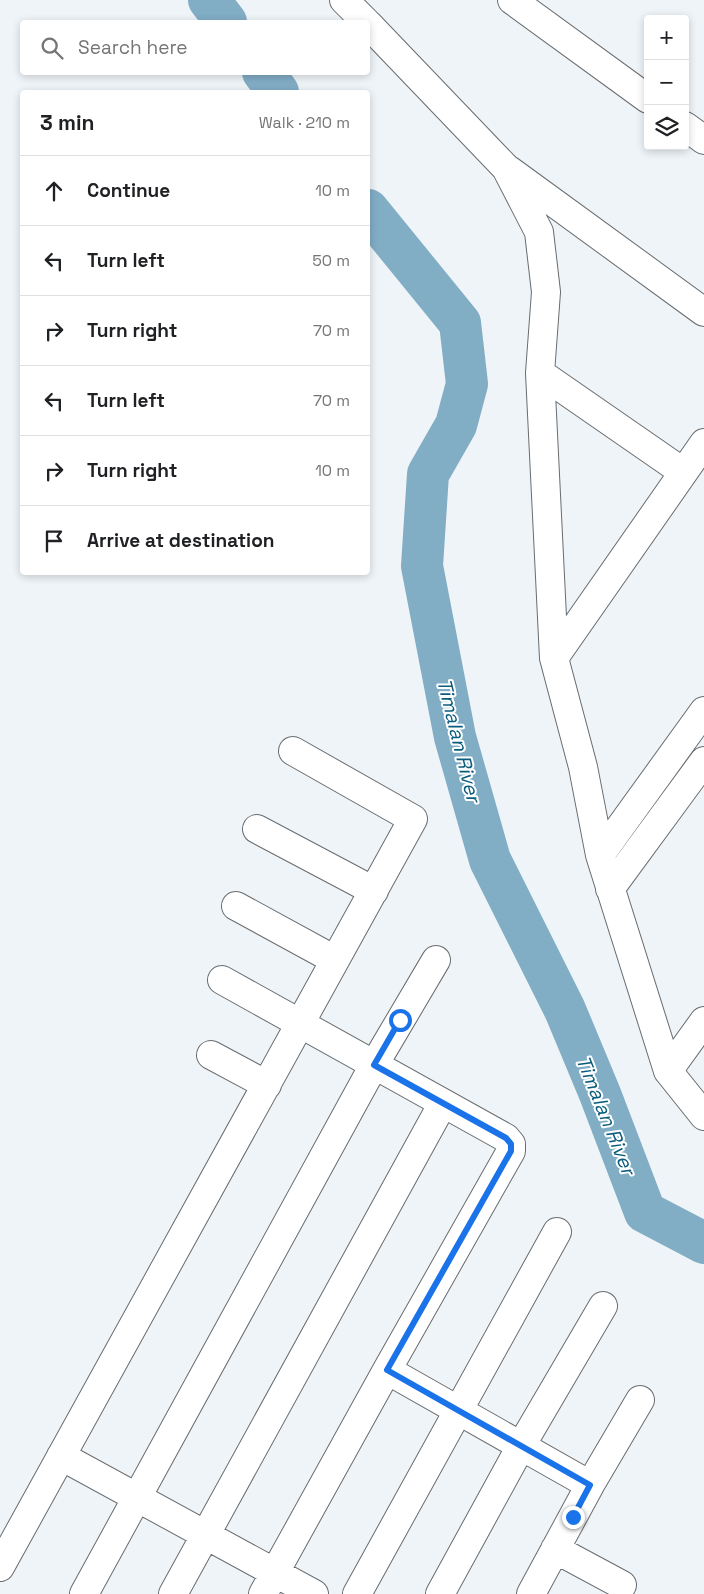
<!DOCTYPE html>
<meta charset="utf-8">
<style>
body{margin:0;font-family:"Space Grotesk",sans-serif;background:#f2f2f2;color:#202124}
.controls{position:absolute;right:15px;top:15px;display:grid;overflow:hidden;border-radius:5px;box-shadow:0 2px 8px #0003}
.controls button{width:45px;height:45px;display:grid;place-items:center;padding:0;border:0;border-bottom:1px solid #e0e0e0;background:#fff;color:#202124;font:25px sans-serif}
.stop{position:absolute;width:15px;height:15px;margin:-11px;border:4px solid #1a73e8;border-radius:50%;background:#fff}
.stop.end{background:#1a73e8;border-color:#fff;box-shadow:0 1px 5px #0008}
.list{margin:0;padding:0;list-style:none}
h2{display:flex;justify-content:space-between;align-items:center;height:65px;margin:0;padding:0 20px;font-size:21px}
h2 small{font-size:16px;font-weight:400;color:#757577}
.list li{display:grid;grid-template-columns:32px 1fr auto;gap:15px;align-items:center;box-sizing:border-box;height:70px;padding:0 20px;border-top:1px solid #e0e0e0}
.list b{display:block;font-size:19px;white-space:nowrap}
.list em{font-size:16px;font-style:normal;color:#757577}
.icon{flex:none;width:28px;height:28px;fill:none;stroke:currentColor;stroke-width:2;stroke-linecap:round;stroke-linejoin:round}
.map{position:relative;flex:none;width:704px;height:1594px;overflow:hidden}
.search{position:absolute;background:#fff;box-shadow:0 2px 8px #0003;left:20px;top:20px;width:350px;height:55px;display:flex;align-items:center;gap:12px;box-sizing:border-box;padding:0 18px;border-radius:5px;color:#757577;font-size:19px}
.panel{position:absolute;background:#fff;box-shadow:0 2px 8px #0003;left:20px;top:90px;width:350px;height:485px;border-radius:5px}
.map>svg:first-child{display:block}
</style>
<div class="map">
<svg width="704" height="1594" viewBox="0 0 704 1594">
<rect width="100%" height="100%" fill="#eff4f8"/>
<g fill="none" stroke-linecap="round" stroke-linejoin="round">
<path stroke="#81adc5" stroke-width="42" d="M209,0L226,22
M263,72L278,92
M368,210L460,323L467,384L456,425L428,474L422,566L455,737L490,860L565,1010L600,1094L645,1212L704,1243"/>
<g stroke="#686c6f" stroke-width="30">
<path id="minor" d="M344,0L366,22
M512,0L648,99
M368,24L506,168L539,232L546,292L540,373L554,658L583,767L600,855L668,1071L704,1116
M685,126L704,140
M509,170L704,312
M540,373L683,472
M554,658L704,443
M257,829L374,891
M600,855L704,711
M610,889L704,761
M236,906L335,960
M222,980L506,1138L511,1144V1151L387,1370L263,1594
M211,1055L267,1085
M668,1071L704,1021
M387,1370L590,1485
M61,1456L314,1594
M555,1549L622,1585
M0,1567L413,819L293,751
M84,1594L374,1065L436,960
M173,1594L443,1103
M357,1594L557,1232
M440,1594L521,1446L603,1306
M531,1594L590,1485L640,1400"/>
</g>
<use href="#minor" stroke="#fff" stroke-width="28"/>
</g>
<g fill="none" stroke-linecap="round" stroke-linejoin="round">
<path stroke="#1a73e8" stroke-width="6" d="M400,1020L374,1065L506,1138L511,1144V1151L387,1370L590,1485L573,1517"/>
</g>
<g text-anchor="middle" stroke-width="4" stroke-linejoin="round" paint-order="stroke">
<g font-size="20" font-style="italic" fill="#0a5c7d" stroke="#fff">
<text transform="translate(459 740) rotate(76)" y="7">Timalan River</text>
<text transform="translate(606 1115) rotate(68)" y="7">Timalan River</text>
</g>
</g>
</svg>
<div class="controls">
<button>+</button>
<button>−</button>
<button><svg class="icon" aria-label="layers" viewBox="0 0 24 24"><path d="M12 4l9 5-9 5-9-5zM3 14l9 5 9-5"/></svg></button>
</div>
<div class="stop" style="left:400px;top:1020px"></div>
<div class="stop end" style="left:573px;top:1517px"></div>
<div class="search"><svg class="icon" aria-label="search" viewBox="0 0 24 24"><circle cx="10" cy="10" r="6"/><path d="M15 15l6 6"/></svg>Search here</div>
<section class="panel">
<h2>3 min<small>Walk · 210 m</small></h2>
<ul class="list">
<li><svg class="icon" aria-label="ahead" viewBox="0 0 24 24"><path d="M12 20V5M6 11l6-6 6 6"/></svg><div><b>Continue</b></div><em>10 m</em></li>
<li><svg class="icon" aria-label="left" viewBox="0 0 24 24"><path d="M17 20v-9H6M10 6l-5 5 5 5"/></svg><div><b>Turn left</b></div><em>50 m</em></li>
<li><svg class="icon" aria-label="right" viewBox="0 0 24 24"><path d="M7 20v-9h11M14 6l5 5-5 5"/></svg><div><b>Turn right</b></div><em>70 m</em></li>
<li><svg class="icon" aria-label="left" viewBox="0 0 24 24"><path d="M17 20v-9H6M10 6l-5 5 5 5"/></svg><div><b>Turn left</b></div><em>70 m</em></li>
<li><svg class="icon" aria-label="right" viewBox="0 0 24 24"><path d="M7 20v-9h11M14 6l5 5-5 5"/></svg><div><b>Turn right</b></div><em>10 m</em></li>
<li><svg class="icon" aria-label="arrive" viewBox="0 0 24 24"><path d="M6 21V4h12l-3 4 3 4H6"/></svg><div><b>Arrive at destination</b></div></li>
</ul>
</section>
</div>
